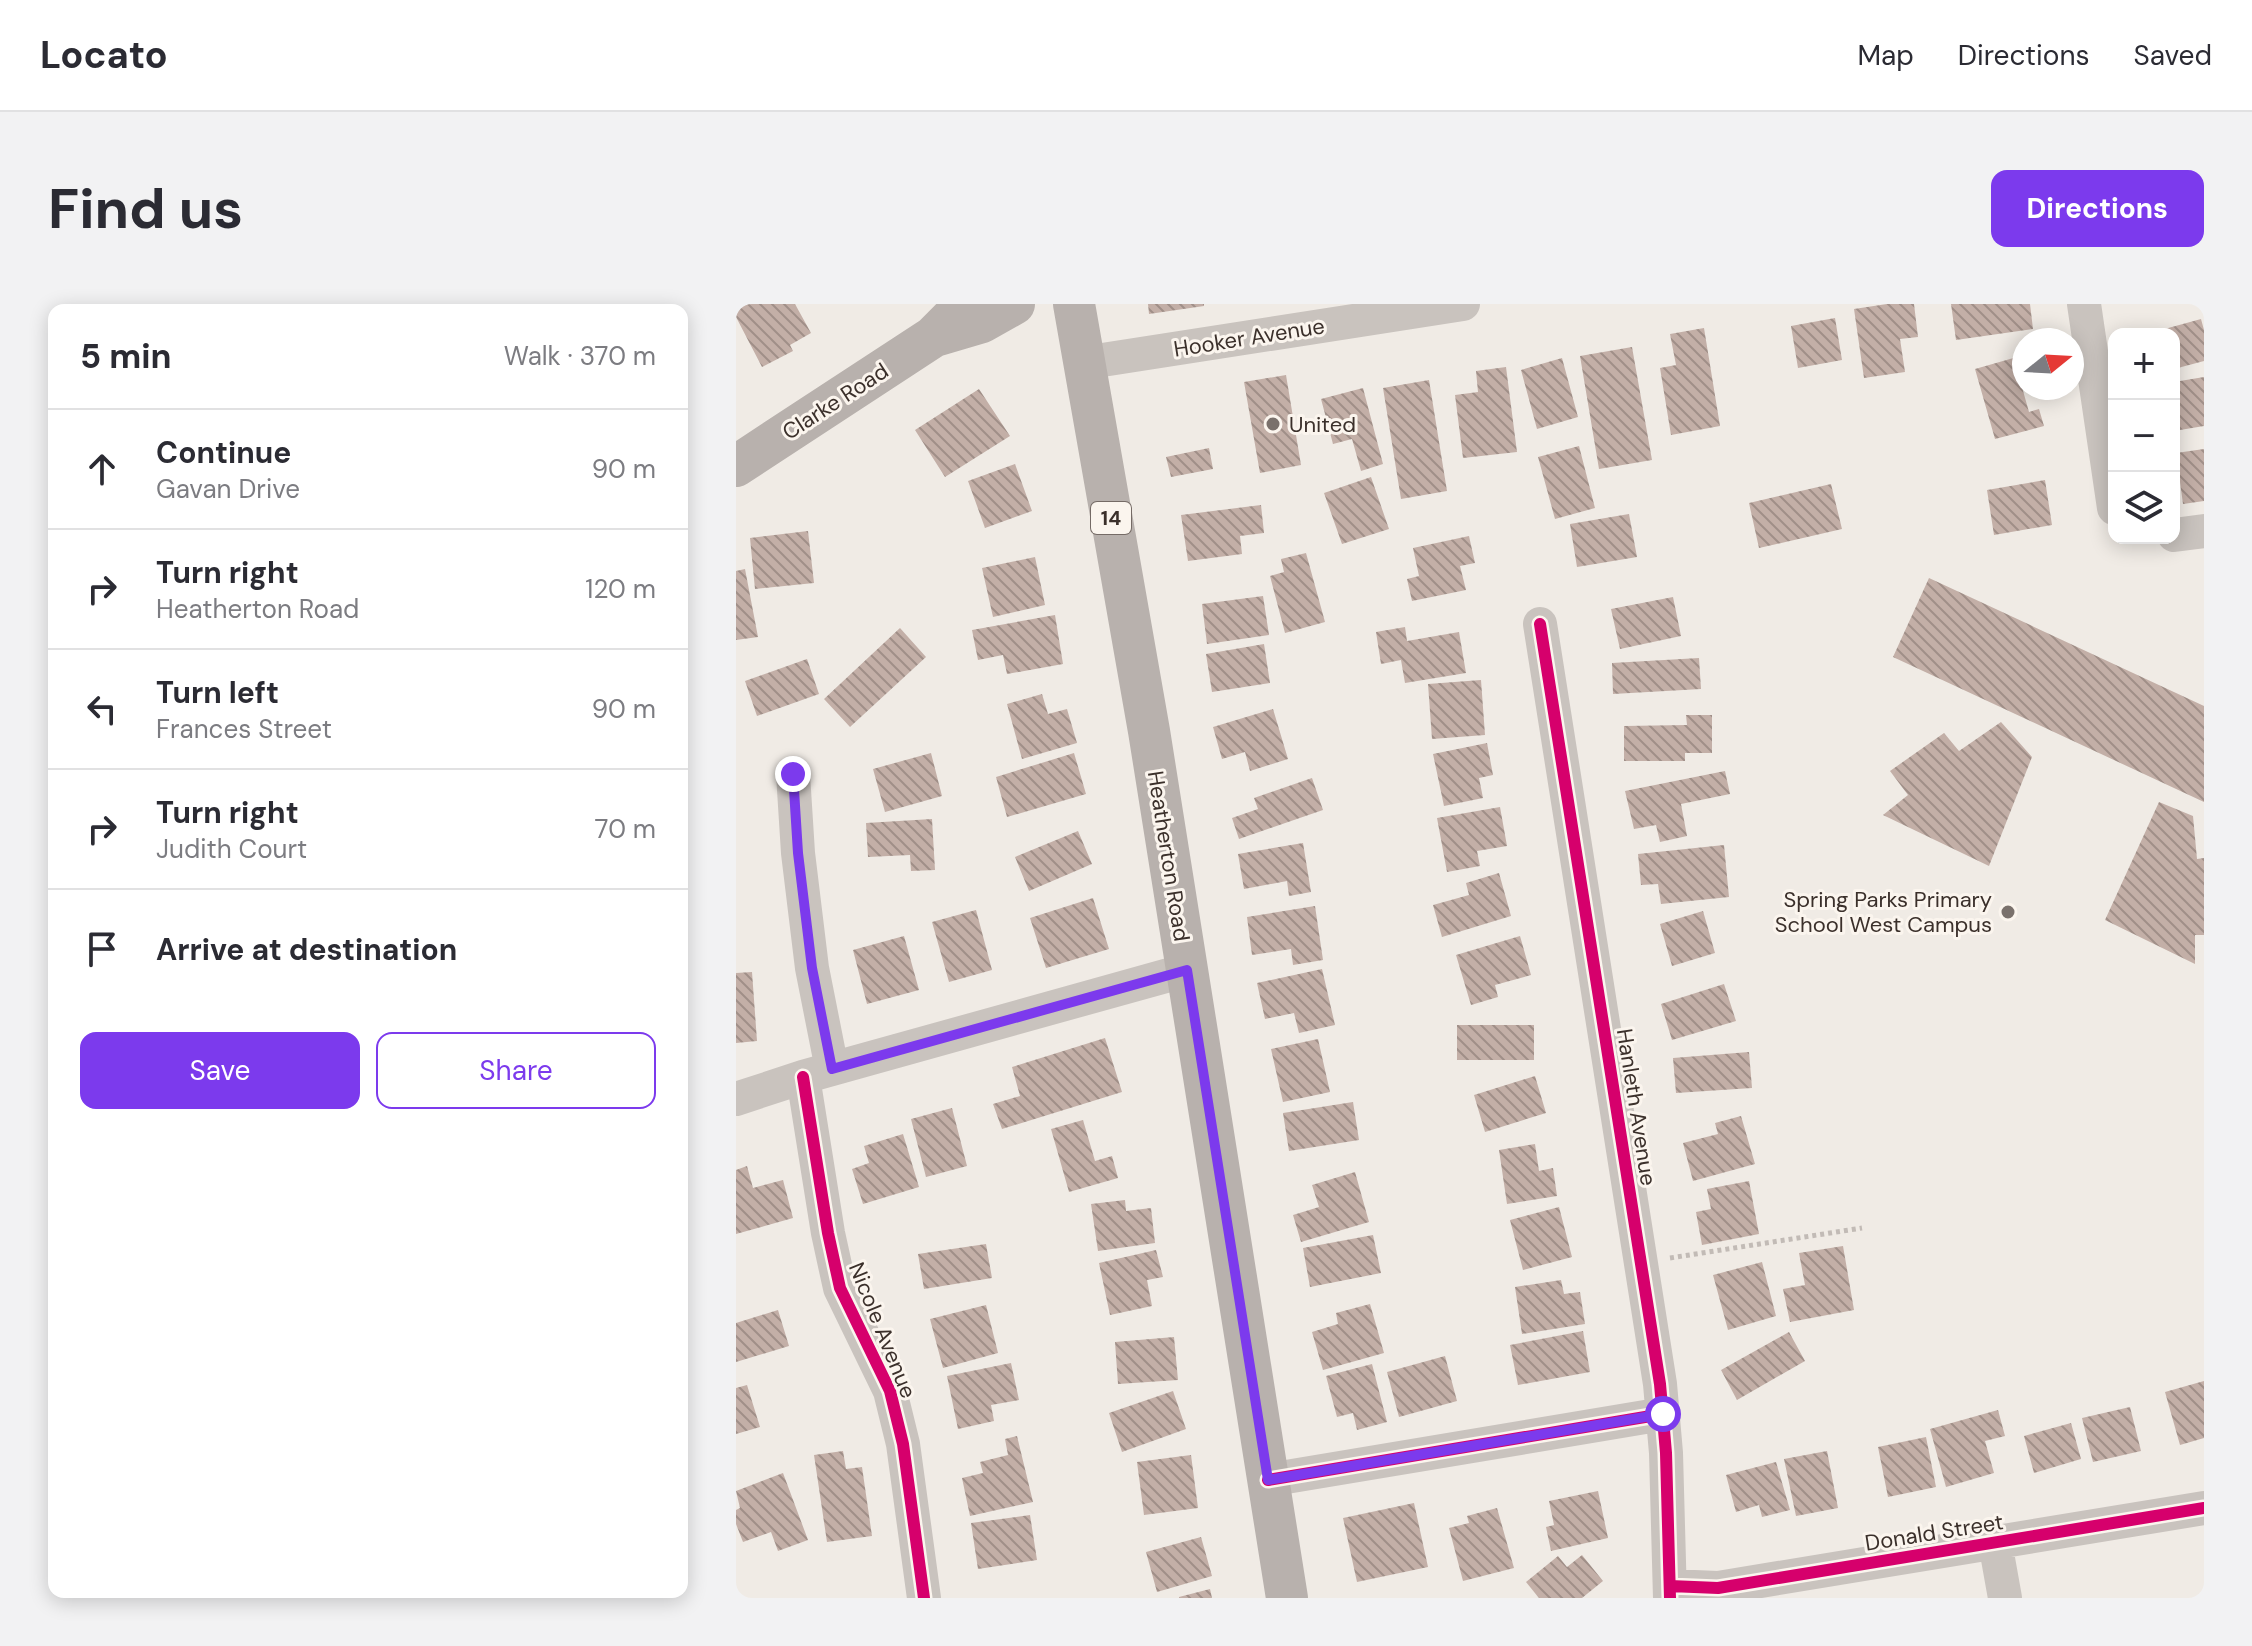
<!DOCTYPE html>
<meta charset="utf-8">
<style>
body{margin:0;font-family:"DM Sans",sans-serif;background:#f2f2f3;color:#2b2b33}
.controls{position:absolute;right:24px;top:24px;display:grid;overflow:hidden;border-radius:16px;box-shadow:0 4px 20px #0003}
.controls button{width:72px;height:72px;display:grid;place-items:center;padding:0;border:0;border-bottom:2px solid #e1e1e2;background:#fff;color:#2b2b33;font:40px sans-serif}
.compass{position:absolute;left:1276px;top:24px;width:72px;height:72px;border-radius:50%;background:#fff;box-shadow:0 4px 20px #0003;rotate:72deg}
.stop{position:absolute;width:24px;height:24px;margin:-18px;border:6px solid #7c3aed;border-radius:50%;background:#fff}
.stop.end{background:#7c3aed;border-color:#fff;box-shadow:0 2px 8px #0008}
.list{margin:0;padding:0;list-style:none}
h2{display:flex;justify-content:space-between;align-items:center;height:104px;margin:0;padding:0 32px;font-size:34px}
h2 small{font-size:26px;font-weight:400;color:#7c7c81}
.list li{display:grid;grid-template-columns:52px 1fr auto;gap:24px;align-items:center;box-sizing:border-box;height:120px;padding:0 32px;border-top:2px solid #e1e1e2}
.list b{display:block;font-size:30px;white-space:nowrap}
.list p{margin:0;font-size:26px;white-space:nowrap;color:#7c7c81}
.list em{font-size:26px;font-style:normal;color:#7c7c81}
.actions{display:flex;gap:16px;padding:24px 32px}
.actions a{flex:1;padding:18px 0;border:2px solid #7c3aed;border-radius:16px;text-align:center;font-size:28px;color:#7c3aed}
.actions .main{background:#7c3aed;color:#fff}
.icon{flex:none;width:44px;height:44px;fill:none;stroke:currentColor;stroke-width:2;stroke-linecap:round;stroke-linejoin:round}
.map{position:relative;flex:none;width:1468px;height:1294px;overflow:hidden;border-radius:16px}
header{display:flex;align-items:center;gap:48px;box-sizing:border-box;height:112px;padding:0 40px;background:#fff;border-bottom:2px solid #e1e1e2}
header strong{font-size:38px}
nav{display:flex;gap:44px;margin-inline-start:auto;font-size:28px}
.intro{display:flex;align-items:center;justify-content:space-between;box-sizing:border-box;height:192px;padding:0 48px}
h1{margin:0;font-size:56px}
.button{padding:20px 36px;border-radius:16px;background:#7c3aed;color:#fff;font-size:28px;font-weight:700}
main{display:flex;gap:48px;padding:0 48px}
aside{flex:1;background:#fff;border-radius:16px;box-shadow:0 4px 20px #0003}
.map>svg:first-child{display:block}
</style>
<header>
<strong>Locato</strong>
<nav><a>Map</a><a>Directions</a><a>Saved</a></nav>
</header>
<div class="intro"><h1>Find us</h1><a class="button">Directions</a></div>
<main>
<aside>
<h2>5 min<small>Walk · 370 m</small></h2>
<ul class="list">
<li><svg class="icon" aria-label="ahead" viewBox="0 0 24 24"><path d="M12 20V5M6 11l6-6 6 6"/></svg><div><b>Continue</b><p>Gavan Drive</p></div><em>90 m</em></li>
<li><svg class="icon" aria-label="right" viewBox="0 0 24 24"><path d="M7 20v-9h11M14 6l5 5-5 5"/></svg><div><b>Turn right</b><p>Heatherton Road</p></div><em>120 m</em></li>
<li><svg class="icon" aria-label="left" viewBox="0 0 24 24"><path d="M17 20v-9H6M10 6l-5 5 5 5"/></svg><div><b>Turn left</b><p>Frances Street</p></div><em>90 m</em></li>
<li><svg class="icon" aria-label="right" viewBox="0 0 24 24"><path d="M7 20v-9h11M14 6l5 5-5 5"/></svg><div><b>Turn right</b><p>Judith Court</p></div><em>70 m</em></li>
<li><svg class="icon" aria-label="arrive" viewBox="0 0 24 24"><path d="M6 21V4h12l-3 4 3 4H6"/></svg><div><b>Arrive at destination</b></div></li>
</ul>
<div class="actions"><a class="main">Save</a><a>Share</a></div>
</aside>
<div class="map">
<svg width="1468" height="1294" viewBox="0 0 1468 1294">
<defs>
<pattern id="building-back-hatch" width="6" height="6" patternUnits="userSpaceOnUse" patternTransform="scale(2)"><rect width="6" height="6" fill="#c3afa7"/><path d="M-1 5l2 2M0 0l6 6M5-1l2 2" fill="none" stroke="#a08f88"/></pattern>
</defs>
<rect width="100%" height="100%" fill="#f0ebe5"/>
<path fill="url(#building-back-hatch)" d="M0,0H59L75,29L54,41L57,47L26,63L0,13Z
M412,0H468V2L413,10Z
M1151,0H1178L1182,33L1164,35L1169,68L1128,74L1118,5Z
M1215,0H1294L1297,25L1220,36Z
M1099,14L1106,56L1062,64L1055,22Z
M1465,15L1468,26V57L1438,65V30L1414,29Z
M968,24L984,122L935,131L924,64L940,61L934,30Z
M896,43L916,156L863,165L844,52Z
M1288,51V75L1284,76L1293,108L1303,105L1308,122L1259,135L1239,65Z
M826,54L842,113L801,125L785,66Z
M770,63L781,148L727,154L719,91L742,88L740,67Z
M550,71L565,161L524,169L508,78Z
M1468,73V122L1438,127V78Z
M693,76L711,187L665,195L647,84Z
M627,84L647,160L625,167L616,135L597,140L585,95Z
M243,85L274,132L209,173L179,126Z
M843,142L859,204L819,215L802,153Z
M473,144L477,165L435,173L430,153Z
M1468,145V197L1447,200L1440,149Z
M279,160L296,207L249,224L232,177Z
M635,173L653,225L606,240L588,189Z
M1309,176L1316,221L1258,231L1251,186Z
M1095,180L1106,225L1023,244L1013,199Z
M525,201L528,229L504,232L506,250L452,257L445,211Z
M893,210L901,253L841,263L834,220Z
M72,227L78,279L19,285L14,234Z
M733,232L739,259L724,262L730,286L676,297L671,275L683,272L677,244Z
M570,249L589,318L549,329L534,272L548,268L545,255Z
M299,253L309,301L257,313L246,264Z
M9,265L22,333L0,336V267Z
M1193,274L1468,402V498L1157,353Z
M527,292L533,331L471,340L466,300Z
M937,293L945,332L884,345L875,305Z
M319,311L327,360L271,370L267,351L242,356L236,326Z
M669,323L671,337L723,328L730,369L669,379L665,356L645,360L640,328Z
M164,324L190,353L114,423L88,395Z
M528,340L534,379L476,388L470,350Z
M963,354L965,385L877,390L876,359Z
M71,355L83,390L21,412L9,377Z
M745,376L749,431L696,435L692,380Z
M306,390L312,410L331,405L341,439L286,455L271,400Z
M537,405L552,455L514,467L509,448L486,455L477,423Z
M950,411H976V449H949V457H888V422L951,421Z
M1265,418L1296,453L1253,562L1147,511L1172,491L1154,467L1208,429L1223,447Z
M751,439L757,471L743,474L747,494L708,502L697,450Z
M195,449L206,492L149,508L137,465Z
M338,449L350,490L271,513L260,473Z
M989,467L994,490L945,500L951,532L924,538L920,521L898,525L889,487Z
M576,474L587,506L503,535L496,514L522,505L518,494Z
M1423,498L1457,512L1461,555L1468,554V631H1459V660L1369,616Z
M764,503L771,542L741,547L744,562L711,568L701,514Z
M196,515L199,566L175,567L174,551L132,553L130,519Z
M342,527L356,560L293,587L279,553Z
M567,539L575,588L553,592L551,577L508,585L502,550Z
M988,541L993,593L925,600L922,580L905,581L902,550Z
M763,569L775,612L706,633L697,601L733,591L730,579Z
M357,594L373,645L310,664L294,614Z
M579,602L587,656L557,661L555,645L516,651L511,613Z
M240,606L256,666L213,678L196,618Z
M967,607L979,649L936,662L924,620Z
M168,632L183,686L131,700L117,646Z
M784,632L795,671L759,681L762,693L735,701L720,651Z
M586,665L599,721L563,729L558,709L529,715L521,679Z
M16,668L21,737L0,739V669Z
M988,680L1000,717L936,736L925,700Z
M721,721H798V756H721Z
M369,734L386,788L266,825L257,800L284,792L276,763Z
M582,735L594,788L547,798L535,745Z
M1013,748L1016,784L940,789L937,754Z
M799,772L810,809L749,828L738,791Z
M617,798L623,836L553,847L547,809Z
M216,804L231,862L190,873L175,815Z
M1005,812L1019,860L957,877L947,839L982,830L979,819Z
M347,816L359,857L376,852L382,874L333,888L315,825Z
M167,830L183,883L127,900L116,865L133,859L128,842Z
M799,840L803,867L817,864L821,892L771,900L763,846Z
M11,862L17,884L47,876L57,914L0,930V866Z
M619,868L633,918L565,938L557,911L583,903L576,881Z
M1013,877L1023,930L966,941L960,908L975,905L971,885Z
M389,896L390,907L415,904L419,939L362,947L355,900Z
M823,903L836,953L787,966L774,916Z
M637,931L645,969L574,983L567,944Z
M250,940L256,974L188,985L182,950Z
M1107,942L1118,1006L1054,1018L1047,985L1069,981L1063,949Z
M420,946L427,973L411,976L416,1002L374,1011L363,959Z
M1026,958L1040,1012L992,1026L977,971Z
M825,976L828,990L844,988L849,1020L786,1030L779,983Z
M634,1000L648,1049L587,1066L576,1028L602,1020L600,1009Z
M250,1001L262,1049L207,1064L194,1015Z
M42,1006L53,1042L0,1058V1019Z
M847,1027L854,1068L782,1081L774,1041Z
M1053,1028L1069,1057L1001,1096L985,1066Z
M438,1033L442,1076L382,1080L379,1038Z
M709,1052L721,1097L663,1113L651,1068Z
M275,1059L283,1096L255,1101L258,1117L222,1125L211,1072Z
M636,1060L651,1118L621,1126L617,1109L601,1113L590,1072Z
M1468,1077V1134L1444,1141L1429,1088Z
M11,1081L24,1123L0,1130V1084Z
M437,1087L450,1125L386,1148L373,1109Z
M1394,1103L1405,1147L1357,1158L1346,1114Z
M1262,1106L1269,1132L1249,1137L1258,1169L1210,1183L1194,1125Z
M1335,1119L1345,1155L1298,1169L1288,1132Z
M281,1132L297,1198L234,1212L226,1174L247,1169L244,1158L272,1151L269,1135Z
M1190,1133L1200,1183L1152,1193L1142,1143Z
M107,1147L110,1165L126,1163L136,1232L91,1238L78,1151Z
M1091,1147L1102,1204L1060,1212L1048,1155Z
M455,1151L462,1204L408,1211L401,1158Z
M1040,1158L1054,1206L1026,1213L1023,1201L1000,1208L990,1171Z
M47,1169L72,1236L42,1247L35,1228L7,1238L0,1220V1206L4,1204L0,1187Z
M862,1187L872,1234L815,1247L810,1223L818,1221L813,1197Z
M678,1199L692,1263L621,1278L607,1214Z
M761,1204L778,1264L727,1277L713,1224L733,1219L731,1212Z
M294,1211L301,1256L242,1265L235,1219Z
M465,1233L476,1272L421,1288L410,1248Z
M846,1251L867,1277L846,1294H803L790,1278L822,1252L831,1263Z
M474,1285L476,1294H443V1293Z"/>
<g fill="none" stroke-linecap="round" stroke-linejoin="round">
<path stroke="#c2bbb6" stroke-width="5" stroke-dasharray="4 4" stroke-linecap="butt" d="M934,954L1126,924"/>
<path stroke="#c9c3be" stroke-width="34" d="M1348,0L1378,204
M347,59L727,0
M1438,231L1468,227
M804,320L924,1080L930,1149L934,1294
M57,470L62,549L76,664L96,765
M67,773L92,929L104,984L154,1087L167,1140L188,1294
M0,795L67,773L451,666
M532,1176L927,1110
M1259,1238L1269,1294
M934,1282L982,1284L1468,1204"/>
<path stroke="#b8b1ad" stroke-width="42" d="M338,0L413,427L551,1294
M202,31L246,18L278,0
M0,162L197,33L230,0"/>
<g stroke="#fbf5ee" stroke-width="17">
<path id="cycleway" d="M804,320L924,1080L930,1149L934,1294
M67,773L92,929L104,984L154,1087L167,1140L188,1294
M532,1176L927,1110
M934,1282L982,1284L1468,1204"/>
</g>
<use href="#cycleway" stroke="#d6006c" stroke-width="12"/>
</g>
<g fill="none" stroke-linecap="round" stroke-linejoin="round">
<path stroke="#7c3aed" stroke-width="10" d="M57,470L62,549L76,664L96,765L451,666L532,1176L927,1110"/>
</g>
<g fill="#7a716c" stroke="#fbf5ee" stroke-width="3">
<circle cx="537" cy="120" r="8"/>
<circle cx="1272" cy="608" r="8"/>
</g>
<g text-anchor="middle" stroke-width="6" stroke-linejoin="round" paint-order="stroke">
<rect fill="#fbf5ee" stroke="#756b66" stroke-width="2" x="355" y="198" width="40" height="32" rx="6"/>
<g font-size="20" font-weight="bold" fill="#3b302b">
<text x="375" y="221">14</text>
</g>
<g font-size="22" fill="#3b302b" stroke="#fbf5ee">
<text transform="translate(513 33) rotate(-9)" y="8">Hooker Avenue</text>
<text transform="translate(99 97) rotate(-33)" y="8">Clarke Road</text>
<text transform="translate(433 552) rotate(81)" y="8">Heatherton Road</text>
<text transform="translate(901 803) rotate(81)" y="8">Hanleth Avenue</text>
<text transform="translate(147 1026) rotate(68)" y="8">Nicole Avenue</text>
<text transform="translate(1198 1228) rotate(-9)" y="8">Donald Street</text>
</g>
<g font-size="22" fill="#3b302b" stroke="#fbf5ee" text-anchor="start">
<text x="553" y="128">United</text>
<text x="1256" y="603" text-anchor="end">Spring Parks Primary<tspan x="1256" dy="25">School West Campus</tspan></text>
</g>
</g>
</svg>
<div class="controls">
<button>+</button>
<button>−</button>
<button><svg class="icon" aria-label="layers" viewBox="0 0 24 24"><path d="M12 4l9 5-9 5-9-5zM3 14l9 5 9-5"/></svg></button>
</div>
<svg class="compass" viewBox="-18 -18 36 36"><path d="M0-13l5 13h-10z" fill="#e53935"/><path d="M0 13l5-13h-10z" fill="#7c7c81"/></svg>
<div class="stop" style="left:927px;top:1110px"></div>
<div class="stop end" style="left:57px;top:470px"></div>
</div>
</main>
